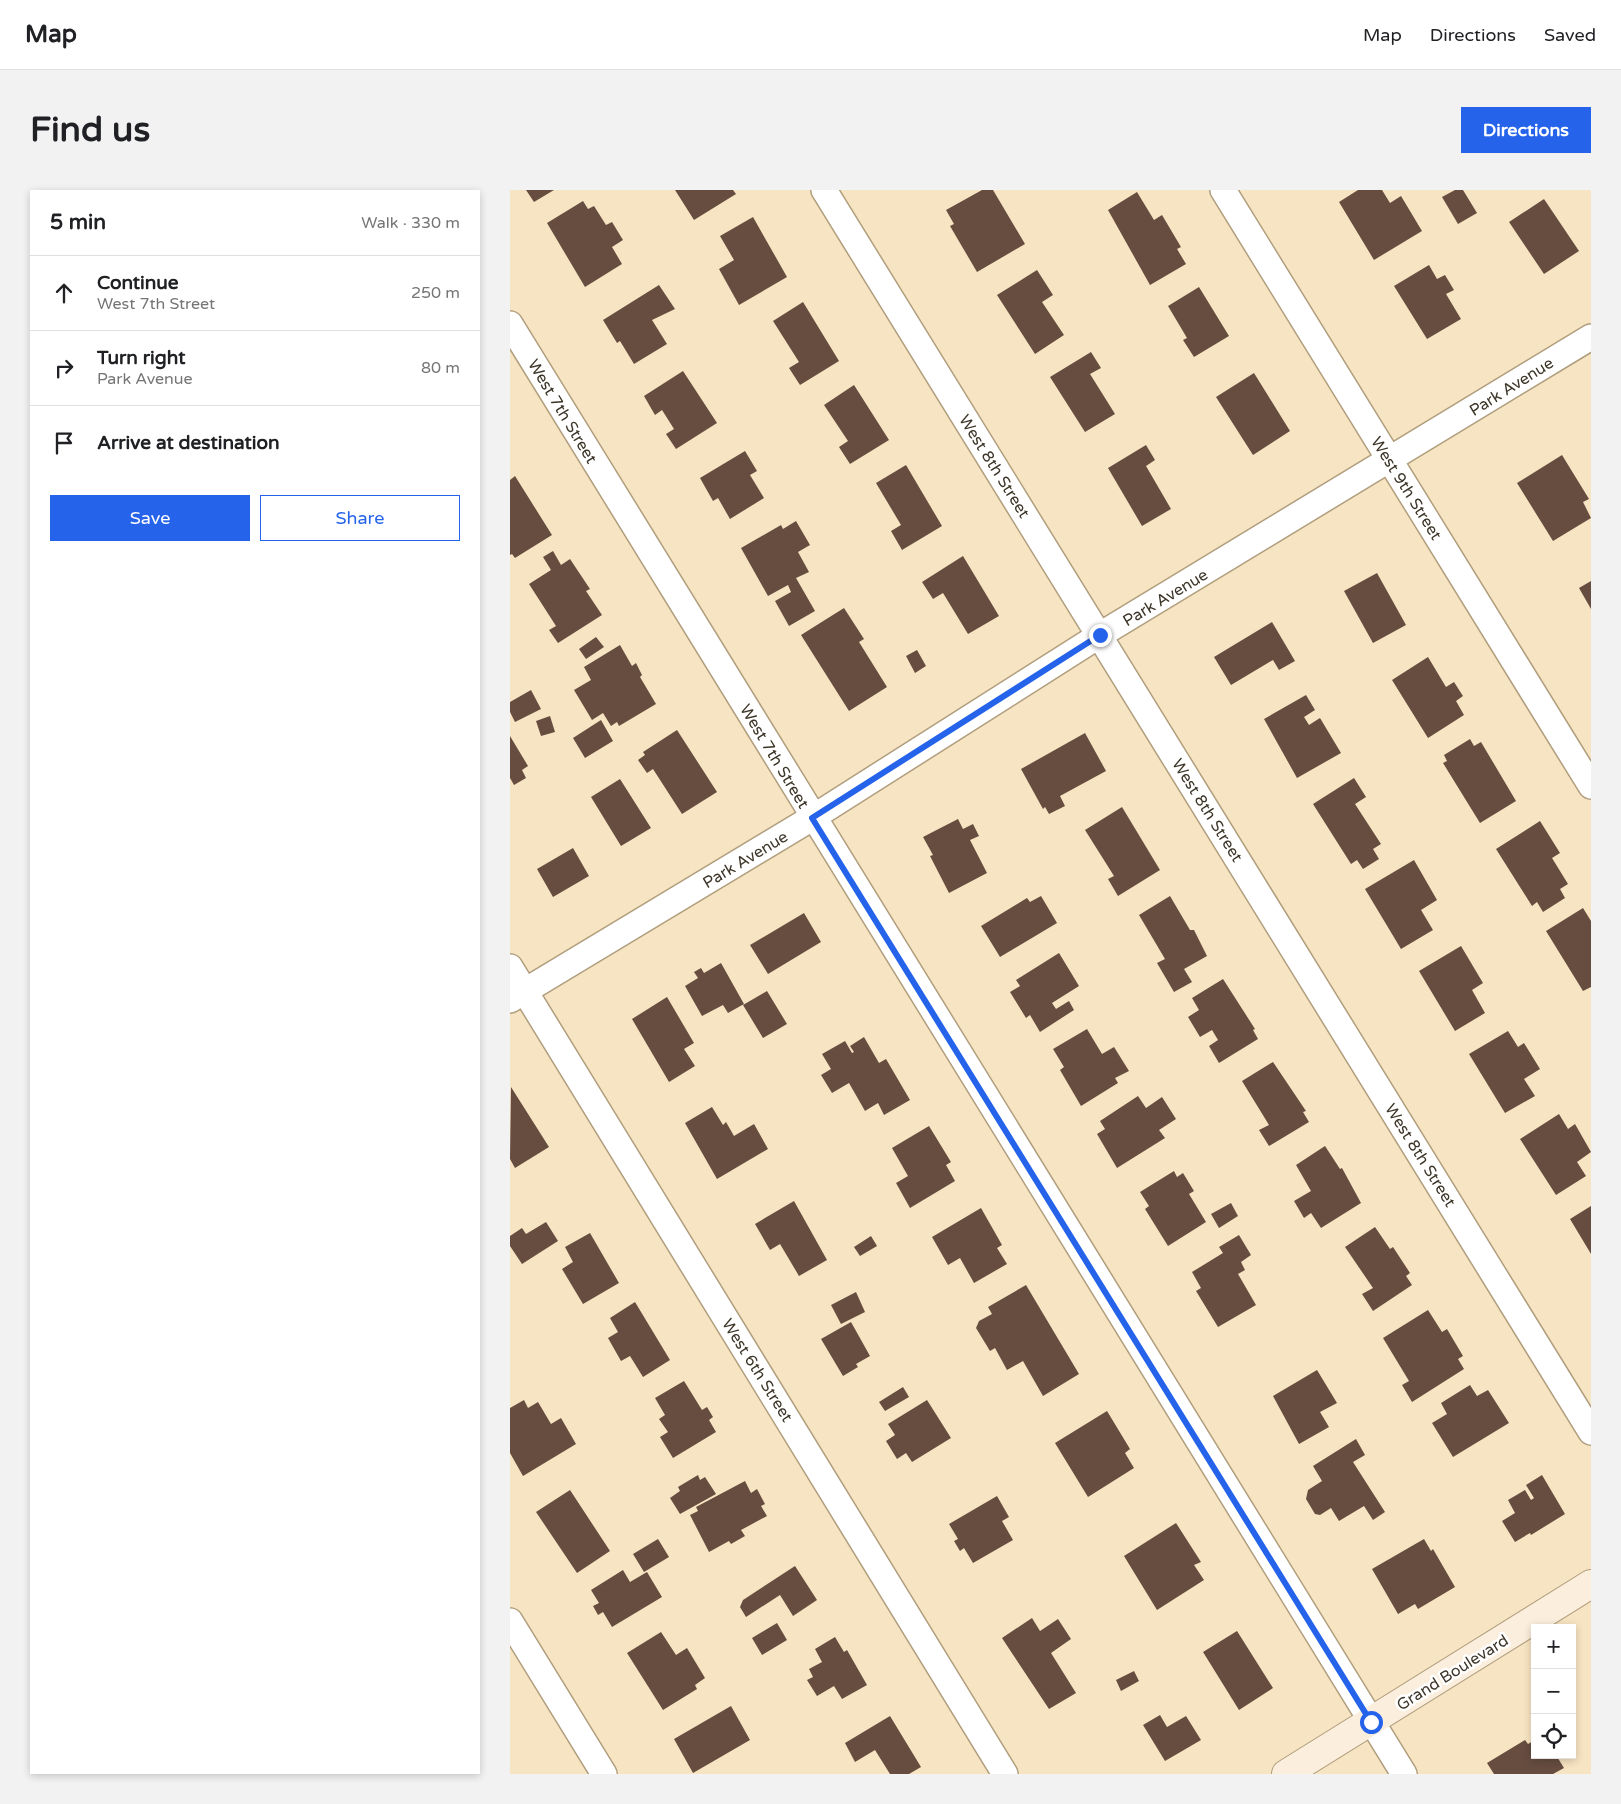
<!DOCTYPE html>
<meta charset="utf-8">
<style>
body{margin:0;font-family:"Varela Round",sans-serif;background:#f2f2f2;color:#202124}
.controls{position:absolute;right:15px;bottom:15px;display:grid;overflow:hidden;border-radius:0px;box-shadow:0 2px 8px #0003}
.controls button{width:45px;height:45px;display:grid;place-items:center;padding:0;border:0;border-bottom:1px solid #e0e0e0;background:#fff;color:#202124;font:25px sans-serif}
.stop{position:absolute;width:15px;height:15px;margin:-11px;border:4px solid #2563eb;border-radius:50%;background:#fff}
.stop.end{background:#2563eb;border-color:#fff;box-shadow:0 1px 5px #0008}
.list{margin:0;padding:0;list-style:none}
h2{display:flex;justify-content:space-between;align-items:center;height:65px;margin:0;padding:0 20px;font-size:21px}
h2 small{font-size:16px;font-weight:400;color:#757577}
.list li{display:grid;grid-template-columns:32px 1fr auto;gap:15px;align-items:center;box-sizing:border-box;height:75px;padding:0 20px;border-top:1px solid #e0e0e0}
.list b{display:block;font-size:19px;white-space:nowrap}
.list p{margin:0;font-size:16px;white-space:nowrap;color:#757577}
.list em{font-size:16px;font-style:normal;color:#757577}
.actions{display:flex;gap:10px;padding:15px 20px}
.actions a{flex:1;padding:11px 0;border:1px solid #2563eb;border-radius:0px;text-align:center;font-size:18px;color:#2563eb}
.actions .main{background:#2563eb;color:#fff}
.icon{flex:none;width:28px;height:28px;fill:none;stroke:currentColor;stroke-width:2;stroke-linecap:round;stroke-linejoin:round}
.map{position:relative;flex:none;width:1081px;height:1584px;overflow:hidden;border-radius:0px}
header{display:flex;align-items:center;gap:30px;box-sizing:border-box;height:70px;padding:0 25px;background:#fff;border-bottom:1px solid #e0e0e0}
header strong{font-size:24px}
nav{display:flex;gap:28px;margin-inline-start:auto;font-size:18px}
.intro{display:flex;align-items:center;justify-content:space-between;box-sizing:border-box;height:120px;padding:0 30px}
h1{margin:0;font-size:35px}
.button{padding:12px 22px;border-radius:0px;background:#2563eb;color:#fff;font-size:18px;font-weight:700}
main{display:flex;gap:30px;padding:0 30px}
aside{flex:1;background:#fff;border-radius:0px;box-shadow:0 2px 8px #0003}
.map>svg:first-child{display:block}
</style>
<header>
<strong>Map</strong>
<nav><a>Map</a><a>Directions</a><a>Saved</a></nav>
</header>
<div class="intro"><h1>Find us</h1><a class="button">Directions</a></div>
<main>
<aside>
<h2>5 min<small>Walk · 330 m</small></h2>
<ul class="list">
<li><svg class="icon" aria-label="ahead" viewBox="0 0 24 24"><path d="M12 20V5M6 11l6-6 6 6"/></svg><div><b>Continue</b><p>West 7th Street</p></div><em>250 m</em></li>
<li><svg class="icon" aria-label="right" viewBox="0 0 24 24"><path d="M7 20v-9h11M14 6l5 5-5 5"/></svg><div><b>Turn right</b><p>Park Avenue</p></div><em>80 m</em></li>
<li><svg class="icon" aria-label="arrive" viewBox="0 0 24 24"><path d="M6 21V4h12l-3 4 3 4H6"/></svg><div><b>Arrive at destination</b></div></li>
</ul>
<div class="actions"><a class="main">Save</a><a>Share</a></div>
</aside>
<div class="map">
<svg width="1081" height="1584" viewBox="0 0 1081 1584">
<rect width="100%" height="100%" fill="#f7e4c2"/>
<path fill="#664d40" d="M16,0H44L24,12Z
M165,0H223L226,4L184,30Z
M472,0H483L515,54L467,82L440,36L444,34L436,20Z
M848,0H872L880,13L891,6L912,41L864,70L829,12Z
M945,0H953L967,23L948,34L932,7Z
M627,2L644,30L652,25L671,57L667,59L676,74L640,95L598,20Z
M1034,9L1069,61L1034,84L999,32Z
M73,11L78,19L84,16L96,35L102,32L113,50L102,57L112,74L75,97L37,33Z
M243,27L277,87L229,115L209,79L224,70L210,46Z
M919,75L927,89L935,85L944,100L936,104L951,129L917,149L884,96Z
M527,80L543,105L532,112L554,145L525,164L487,105Z
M149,95L165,119L142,130L157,154L124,174L110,151L107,153L93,130Z
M689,97L719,146L684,167L673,150L677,148L658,116Z
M293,112L329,171L290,195L279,178L289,172L263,131Z
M581,162L591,178L580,184L605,224L575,242L540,187Z
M173,181L207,233L166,259L156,244L164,239L152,220L145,225L134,206Z
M744,183L780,241L743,265L706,207Z
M344,195L379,250L340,274L329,257L338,251L314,215Z
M636,255L645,270L636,276L661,319L632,336L598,278Z
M235,261L247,281L240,285L254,308L220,329L208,308L203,311L190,288Z
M1052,265L1079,309L1073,312L1081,328L1043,351L1007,293Z
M396,275L432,336L392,360L381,341L391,335L366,293Z
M5,286L42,345L5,368L2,364L0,365V290Z
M286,331L300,355L288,362L299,382L286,388L305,421L279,436L265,411L281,402L278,395L258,406L231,358L271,335L273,339Z
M43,361L51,375L60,369L80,399L76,401L92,425L48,453L39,440L46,436L19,394L41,380L33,367Z
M453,366L489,426L458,444L433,403L423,409L412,392Z
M867,383L896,435L863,453L834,401Z
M1081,391V419L1069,398Z
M334,418L354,449L349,452L377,497L339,521L291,445Z
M762,432L785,471L769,480L763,470L721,495L704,467Z
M86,447L94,457L76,469L69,459Z
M110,455L122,476L126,473L132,485L130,487L146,514L109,536L107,532L101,536L93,523L82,530L64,500L81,490L74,477Z
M407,460L416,476L405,483L396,466Z
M918,467L936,497L944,492L953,506L946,511L954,525L918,548L882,490Z
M21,500L31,519L5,532L0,522V512Z
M796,505L805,520L794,527L799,535L810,528L831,563L787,588L754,529Z
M40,526L45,542L31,546L26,531Z
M91,530L103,551L75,568L63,548Z
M167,540L207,602L172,624L143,579L137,583L128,570L135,565L133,562Z
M575,543L596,581L550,606L555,616L539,624L535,617L533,619L511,579Z
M0,546L18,576L12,580L16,588L4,595L0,588Z
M960,549L964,556L971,552L1006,611L970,633L933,573L937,571L934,565Z
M844,588L856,607L845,614L871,654L863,659L869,669L853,679L847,670L841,674L803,614Z
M110,589L141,638L111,656L81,607Z
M612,617L650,680L608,706L598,689L604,686L575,640Z
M448,629L453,639L463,634L469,646L460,650L477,683L439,703L420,666L423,665L413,647Z
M1030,631L1050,663L1042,668L1058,694L1050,699L1055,708L1033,722L1027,712L1022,716L986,659Z
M63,658L79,686L43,707L27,679Z
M904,670L927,710L911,720L923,740L891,759L855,699Z
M531,706L547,733L490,767L471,736L517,708L520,712Z
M660,706L680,740H684L697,766L674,779L682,792L664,802L647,773L655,769L629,725Z
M1073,718L1081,731V797L1073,801L1036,741Z
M294,723L311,752L258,784L240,755Z
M951,756L973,793L962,800L975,823L945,841L909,781Z
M549,763L569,796L542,813L546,819L559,811L564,820L530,842L520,825L516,828L500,802L510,796L506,790Z
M211,773L234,814L218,823L213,815L192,826L175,796L188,788L184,782L191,778L194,783Z
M713,789L745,839L743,840L748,849L709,873L699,856L708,850L702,840L690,847L678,827L689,820L682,808Z
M257,801L277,834L253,848L233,815Z
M157,807L184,853L174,859L185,876L159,892L122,829Z
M577,839L592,864L604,857L619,881L605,888L608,893L571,916L550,880L554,877L543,859Z
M998,841L1008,857L1014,853L1030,879L1014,889L1025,906L995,923L959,864Z
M354,847L369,873L376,869L400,910L374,925L368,913L355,921L339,893L322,903L311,885L321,879L312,864L335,851L342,863L344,862L340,856Z
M763,872L796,921L793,922L799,932L759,956L749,940L759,935L732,891Z
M1,897L39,957L5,978L0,969Z
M628,906L636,918L652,907L666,929L649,940L655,948L607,978L587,944L595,939L590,931Z
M202,917L213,935L216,932L224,946L244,934L258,959L207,989L175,933Z
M1049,924L1058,939L1065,934L1081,962L1067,972L1076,986L1046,1005L1010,949Z
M419,936L441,972L436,975L445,991L400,1018L386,993L398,986L382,958Z
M815,956L830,979L832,978L851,1013L811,1038L801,1023L794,1028L784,1011L801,1001L786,975Z
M664,981L667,987L673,983L684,1001L679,1004L696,1032L658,1056L635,1019L639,1016L630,1002Z
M284,1011L317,1070L289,1086L270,1054L260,1060L245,1034Z
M721,1013L728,1026L709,1038L701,1024Z
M1081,1016V1064L1060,1029Z
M471,1018L492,1055L487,1058L497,1074L464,1093L450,1068L438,1075L422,1047Z
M36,1032L48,1051L12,1074L0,1056V1046L12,1038L16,1044Z
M865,1037L880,1059L883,1057L900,1083L896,1086L902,1095L863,1121L852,1104L863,1098L835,1057Z
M80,1043L109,1093L73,1114L52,1079L63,1072L55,1057Z
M729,1045L741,1065L731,1072L735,1080L728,1084L746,1115L708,1137L686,1101L691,1098L682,1082L713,1063L709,1057Z
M361,1046L367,1056L350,1066L344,1057Z
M516,1095L569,1184L533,1206L513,1171L497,1180L485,1158L480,1161L466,1138L469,1131L482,1124L478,1117Z
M346,1102L355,1122L331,1134L321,1115Z
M125,1112L160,1170L133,1187L120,1166L111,1171L98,1148L108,1142L100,1128Z
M918,1120L932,1142L937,1139L953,1166L948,1169L954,1179L902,1212L892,1195L899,1191L873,1148Z
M341,1132L360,1166L346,1174L348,1177L333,1186L311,1149Z
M807,1180L827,1213L810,1222L819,1237L789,1254L763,1206Z
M174,1191L192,1220L197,1217L203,1227L199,1230L206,1242L163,1268L150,1247L158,1242L149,1229L155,1225L145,1208Z
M960,1195L967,1206L978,1200L999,1233L943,1267L922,1233L937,1224L931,1213Z
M393,1197L399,1207L375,1221L369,1212Z
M14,1210L18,1218L28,1212L41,1234L51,1228L66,1254L13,1286L0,1263V1218Z
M417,1210L441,1248L402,1272L396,1263L387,1269L376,1251L385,1245L378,1234Z
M597,1221L620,1259L615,1263L624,1278L578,1307L545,1253Z
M846,1249L855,1265L843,1272L875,1322L863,1330L854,1316L829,1331L821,1318L810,1325L805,1324L796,1309L798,1300L812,1291L803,1276Z
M188,1285L190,1290L195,1287L206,1304L170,1324L160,1308L170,1301L168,1297Z
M1032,1285L1055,1324L1021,1345L1020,1343L1005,1352L992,1331L1005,1323L998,1310L1015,1300L1021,1310L1024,1308L1016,1295Z
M235,1291L241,1303L247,1299L255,1314L251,1316L257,1326L231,1340L235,1346L221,1354L219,1351L199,1362L180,1325L188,1321L186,1317Z
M60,1300L100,1361L67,1383L26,1322Z
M487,1306L499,1327L492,1331L503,1350L463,1373L454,1358L450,1361L444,1351L448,1349L439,1334Z
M666,1333L691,1372L684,1375L694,1390L647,1420L614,1366Z
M148,1349L159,1367L134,1382L123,1364Z
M914,1349L921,1361L923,1359L945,1397L908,1419L905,1414L888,1424L862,1379Z
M285,1376L307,1410L283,1426L270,1405L236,1427L230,1417L233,1410Z
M113,1380L120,1392L137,1382L152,1407L102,1437L93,1422L88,1425L83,1416L89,1413L81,1400Z
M522,1428L530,1441L548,1429L561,1449L541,1463L566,1503L539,1519L492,1448Z
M267,1433L277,1450L252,1465L242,1448Z
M727,1441L763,1498L729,1520L693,1462Z
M151,1442L166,1465L177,1458L195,1488L185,1495L187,1499L153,1520L117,1463Z
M325,1447L334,1462L337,1460L357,1495L332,1509L324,1496L307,1506L297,1490L303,1487L299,1479L312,1472L305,1459Z
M624,1481L629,1491L611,1501L606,1490Z
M221,1516L240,1550L183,1583L164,1549Z
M650,1525L657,1537L676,1526L691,1550L655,1571L633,1535Z
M380,1526L411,1577L399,1584H380L365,1560L345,1572L335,1553Z
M1015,1550L1018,1554L1025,1550V1565H1046L1054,1578L1043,1584H984L977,1573Z"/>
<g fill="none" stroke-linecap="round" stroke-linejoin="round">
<g stroke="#b09e7e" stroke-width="28">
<path id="street" d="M314,0L1081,1242
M713,0L1081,596
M0,134L894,1584
M0,777L495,1584
M0,810L302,628L590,445L1081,147
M0,1431L94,1584"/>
</g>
<g stroke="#b09e7e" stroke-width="30">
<path id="secondary" d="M776,1584L1081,1394"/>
</g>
<use href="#street" stroke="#fff" stroke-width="25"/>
<use href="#secondary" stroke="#fceedc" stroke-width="28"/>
</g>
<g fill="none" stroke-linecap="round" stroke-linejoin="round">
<path stroke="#2563eb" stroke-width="6" d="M590,445L302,628L861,1532"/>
</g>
<g text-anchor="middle" stroke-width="5" stroke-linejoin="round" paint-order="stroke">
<g font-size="16" fill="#3c3528" stroke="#fff">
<text transform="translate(1001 196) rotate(-32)" y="6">Park Avenue</text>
<text transform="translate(53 221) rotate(59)" y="6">West 7th Street</text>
<text transform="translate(485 276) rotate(58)" y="6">West 8th Street</text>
<text transform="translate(897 298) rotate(58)" y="6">West 9th Street</text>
<text transform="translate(655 407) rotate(-31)" y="6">Park Avenue</text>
<text transform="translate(265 566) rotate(59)" y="6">West 7th Street</text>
<text transform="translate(698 620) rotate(58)" y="6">West 8th Street</text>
<text transform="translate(235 669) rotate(-31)" y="6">Park Avenue</text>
<text transform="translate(911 965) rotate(58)" y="6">West 8th Street</text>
<text transform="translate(248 1180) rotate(58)" y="6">West 6th Street</text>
<text transform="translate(942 1482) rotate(-32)" y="6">Grand Boulevard</text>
</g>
</g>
</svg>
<div class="controls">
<button>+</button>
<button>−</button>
<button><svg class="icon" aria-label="locate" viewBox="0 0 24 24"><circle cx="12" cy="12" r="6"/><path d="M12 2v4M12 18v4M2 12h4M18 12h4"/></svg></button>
</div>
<div class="stop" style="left:861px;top:1532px"></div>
<div class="stop end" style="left:590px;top:445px"></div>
</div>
</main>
